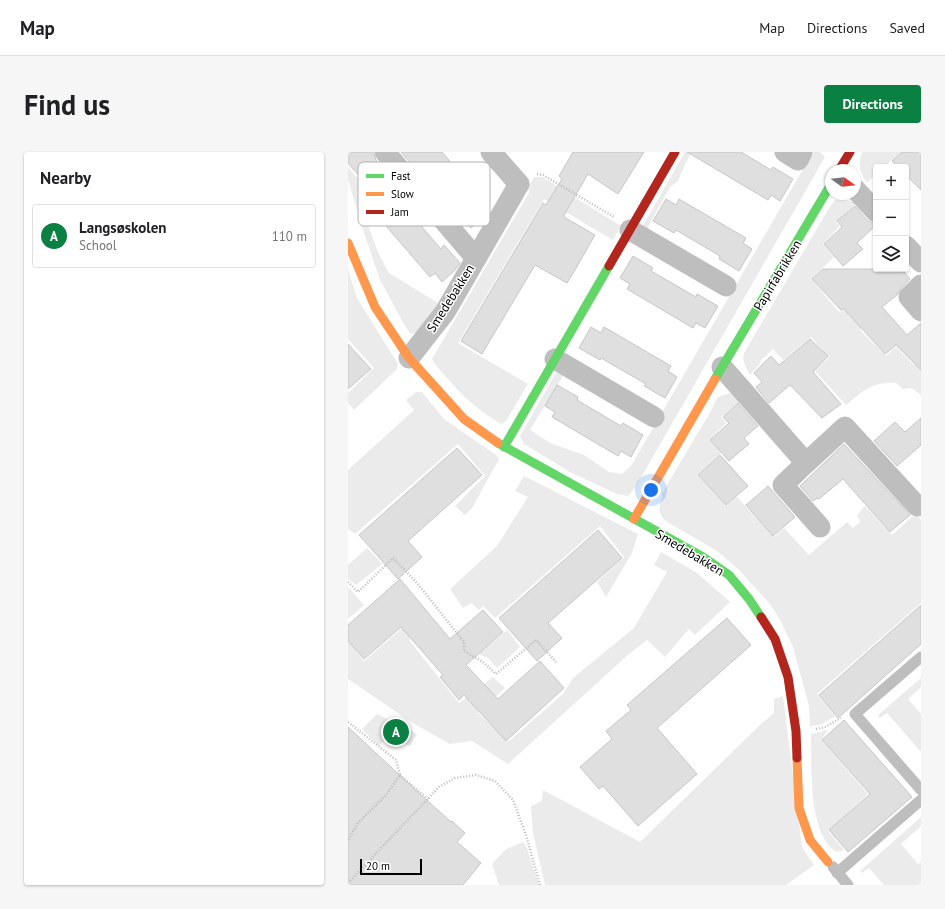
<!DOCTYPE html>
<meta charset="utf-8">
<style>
body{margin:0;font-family:"PT Sans",sans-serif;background:#f6f6f6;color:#202124}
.controls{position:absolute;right:12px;top:12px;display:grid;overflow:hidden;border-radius:4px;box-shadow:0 1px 3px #0004}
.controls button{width:36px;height:36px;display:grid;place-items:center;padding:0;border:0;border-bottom:1px solid #e0e0e0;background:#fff;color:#202124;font:20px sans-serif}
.compass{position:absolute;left:477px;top:12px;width:36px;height:36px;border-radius:50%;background:#fff;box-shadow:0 1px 3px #0004;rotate:105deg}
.scale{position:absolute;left:12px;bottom:10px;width:62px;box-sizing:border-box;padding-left:4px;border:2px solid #000;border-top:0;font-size:11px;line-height:14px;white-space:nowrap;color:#000;-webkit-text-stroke:3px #fff;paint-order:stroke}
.you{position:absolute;left:303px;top:338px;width:14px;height:14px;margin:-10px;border:3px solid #fff;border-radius:50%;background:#1a73e8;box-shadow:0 0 0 6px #1a73e833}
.badge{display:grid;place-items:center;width:26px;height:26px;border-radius:50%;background:#0b8043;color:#fff;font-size:13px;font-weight:700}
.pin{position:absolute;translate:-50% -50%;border:2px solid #fff;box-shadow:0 1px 4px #0006}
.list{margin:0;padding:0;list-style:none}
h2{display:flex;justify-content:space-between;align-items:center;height:52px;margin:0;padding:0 16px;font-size:17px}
h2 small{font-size:13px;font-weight:400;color:#757577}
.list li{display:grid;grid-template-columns:26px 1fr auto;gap:12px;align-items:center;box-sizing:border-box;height:64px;margin:0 8px 8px;padding:0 8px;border:1px solid #e0e0e0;border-radius:4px}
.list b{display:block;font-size:15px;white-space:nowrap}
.list p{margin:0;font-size:13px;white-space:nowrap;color:#757577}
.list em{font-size:13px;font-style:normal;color:#757577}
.icon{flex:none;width:22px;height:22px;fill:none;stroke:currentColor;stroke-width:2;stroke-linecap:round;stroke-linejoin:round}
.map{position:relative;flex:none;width:573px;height:733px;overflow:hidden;border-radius:4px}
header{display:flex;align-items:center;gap:24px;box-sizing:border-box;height:56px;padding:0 20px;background:#fff;border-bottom:1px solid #e0e0e0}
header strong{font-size:19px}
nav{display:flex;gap:22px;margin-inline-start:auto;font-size:14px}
.intro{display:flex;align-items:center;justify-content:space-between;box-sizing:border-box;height:96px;padding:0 24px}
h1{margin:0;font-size:28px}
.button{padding:10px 18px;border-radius:4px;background:#0b8043;color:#fff;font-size:14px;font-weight:700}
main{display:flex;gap:24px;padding:0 24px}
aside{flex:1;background:#fff;border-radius:4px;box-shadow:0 1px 3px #0004}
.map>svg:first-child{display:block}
</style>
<header>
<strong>Map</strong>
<nav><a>Map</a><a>Directions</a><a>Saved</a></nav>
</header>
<div class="intro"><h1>Find us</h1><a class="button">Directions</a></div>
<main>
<aside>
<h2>Nearby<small></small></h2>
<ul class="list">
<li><span class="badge">A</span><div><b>Langsøskolen</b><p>School</p></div><em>110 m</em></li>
</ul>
</aside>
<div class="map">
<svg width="573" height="733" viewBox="0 0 573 733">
<rect width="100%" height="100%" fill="#fff"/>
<path fill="#ebebeb" d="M337,0H344L338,10L330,29L322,35L299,77L294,75Z
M465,0H472L477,5L287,336L280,344L269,342L222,320L176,292L172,284L207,222L212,220L215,224L182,278L202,291L236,303L261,320L274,322L283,314Z
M514,0H553L536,15H528V22L519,31C511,18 510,14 514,0Z
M0,15L30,50L17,65L31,103L41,121L90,151C83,164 78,179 63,182L57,174L32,128L14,75L0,27Z
M186,25H194L273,74L265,88L196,47L110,191L180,232L158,269L153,272C124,255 108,237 86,211L84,207L182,39L179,37Z
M495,47L509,51L488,70L492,74L475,92L486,105L463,127L491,160L508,146L526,165L512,178L538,204L548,195L566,213L573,209V243L563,236L555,237L548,231C523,230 516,238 498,253L467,219L481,205L463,185L435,208L425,197L412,209V212L402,223C398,215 394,210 396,201L480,58L487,48Z
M0,118L9,146L50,212L49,217L6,258L0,251V241L26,216L0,187Z
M68,240H74L96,267L148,303L151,307L124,356L117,363L107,354L137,324L110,292L7,382L0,377V318L66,258L58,248Z
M383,241L395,246L373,265L378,271L361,288L373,301L349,323L378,354L389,345L426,385L436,376L461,403L499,370L505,376L512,370L509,363L517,354L544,383L567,362L573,368V451L469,542L487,564L472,573L462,574L461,554L445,495L432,468L422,452L390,417L369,399L316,368C309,357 311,355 315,344L313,343L360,264L370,245Z
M176,324L290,382L284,401L258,445L249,430L276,405L252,374L147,466L135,454L131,458L123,451L115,456L102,437L149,394L180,345L167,339Z
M19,396L34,412L8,433L0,426V413Z
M313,400L349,421L382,450L347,483L341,477L317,505L299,488L281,502L160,612L124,589L102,592L63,570L0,527V489L16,509L73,460L82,469L61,488L111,551L145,525L157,536L130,561L160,590L215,542L225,526L286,476L319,420L306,413Z
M0,435L16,453L0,467Z
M159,478L172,495L149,516L140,506L118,497L123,492L133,500Z
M573,526V535L560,547L573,562V600L539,561L532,566L530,563Z
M435,544L454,695L466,713L438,733H197L185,681L183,654L194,649L195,638L292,690L413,572L426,561V547Z
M29,562L69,582L62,594L41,584L31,594L14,577Z
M480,578L473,588L520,642L480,679L496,698C489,701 487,700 481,694C460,667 464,615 463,582Z
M573,665V674L553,692L570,712L573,710V733H536L521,716L514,721L512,719Z
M175,690L179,696L191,733H151L144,712L158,697Z"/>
<path fill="#dfdfdf" stroke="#c6c6c6" d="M0,0H25L28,8L50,34L47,36L65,57L62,61L93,97L96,93L112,111L107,118L94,130L87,121L82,125L32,67L37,63L30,55L34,51L0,11Z
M53,0H94L137,50L132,54L139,62L123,76L71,16L68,18Z
M225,0H296L270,42L240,22L216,63V65L247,83L227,118L219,131L187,113L134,202L113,189L195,51L198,53L214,27L211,24Z
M339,0H393L423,18L425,15L445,27L432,49L423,43L420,48Z
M554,0H573V38L558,23V15H551L544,9Z
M318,47L328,53L331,47L398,86L395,91L404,97L391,119L371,107L372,104L328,78L326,81L305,69Z
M507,54L519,68L528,73L509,91L515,97L495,114L476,92L494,75L489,69Z
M285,104L305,116L303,119L348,145L349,142L370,154L357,176L348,171L345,176L279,137L282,132L272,126Z
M475,117H553L562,127L553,137L550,142L534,155L559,183L573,171V218L548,193L537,202L495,156L493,158L464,127Z
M243,175L253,181L256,175L323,214L320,219L329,225L317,246L296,234L298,232L253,206L252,208L231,196Z
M462,187L480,204L465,220L493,252L474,266L442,233L421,251L408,235L414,230L406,221L423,204L431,213Z
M0,192L23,217L0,237Z
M209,233L230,245L229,248L273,274L275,271L295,283L283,305L273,299L270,304L204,265L207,260L197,254Z
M390,251L410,274L396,286L401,292L381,309L362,288L381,271L375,265Z
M573,266V293L549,314L526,289L547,270L557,280Z
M496,292L562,363L542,380L495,327L471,347L469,346L465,349L452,334Z
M109,296L134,323L60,389L74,405L50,427L11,383Z
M372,303L400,334L378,353L350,323Z
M420,334L447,365L425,384L398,353Z
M250,378L274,406L200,471L214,486L189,509L151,466Z
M52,427L102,487L135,458L155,480L118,513L150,547L192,509L216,536L158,589L116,543L111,548L92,525L95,523L53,475L16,507L0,489V473Z
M573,453V492L490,566L471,543Z
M379,466L403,493L309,576L349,622L290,674L255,634L251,637L232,615L264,587L258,579L283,558L279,553Z
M496,568L564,645L500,700L481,678L522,642L474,588Z
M0,575L72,642L103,670L104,669L117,681L109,690L133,711L115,733H0Z"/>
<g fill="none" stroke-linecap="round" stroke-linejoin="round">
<path stroke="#b9b9b9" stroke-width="2.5" stroke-dasharray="1 2" stroke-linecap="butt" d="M189,22L195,23L266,65
M0,430L10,440L45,406L69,431L116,490V499L135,510L148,522L188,488L209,511
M0,570L48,608L52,623L38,643L10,671L0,688
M468,577L477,575L493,566
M52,623L80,647
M0,731L91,635L107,626L128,623L147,629L165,648L178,683L192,733"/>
<path stroke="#bebebe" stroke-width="11" d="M573,505L507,562L573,638
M485,715L500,733
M489,721L573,648"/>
<path stroke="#bebebe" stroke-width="21" d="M37,0L127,105
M437,0L450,8L454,0
M507,37L528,60
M282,78L378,134
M558,94L573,110
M573,133L561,145L573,159
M61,206L97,160L171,32L143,0
M207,207L306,265
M374,215L458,311L497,275L569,354
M458,311L435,333L472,375"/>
<path stroke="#63d668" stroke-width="9" d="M367,227L483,32
M150,291L355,405L381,423L401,447L413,465
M156,295L261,114"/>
<path stroke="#ff974d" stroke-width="9" d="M0,91L27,155L61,206L116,267L150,291
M286,367L367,227
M449,606L451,656L462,688L480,710"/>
<path stroke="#b3261e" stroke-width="9" d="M491,18L502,0
M261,114L327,0
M413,465L427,487L440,525L448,579L449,606"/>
</g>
<g text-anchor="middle" stroke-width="3" stroke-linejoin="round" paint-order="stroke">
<g font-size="13" fill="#000" stroke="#fff">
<text transform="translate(429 123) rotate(-59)" y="5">Papirfabrikken</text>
<text transform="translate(102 146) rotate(-58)" y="5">Smedebakken</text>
<text transform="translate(342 400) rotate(31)" y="5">Smedebakken</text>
</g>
</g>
<rect x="10" y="10" width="132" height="64" rx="6" fill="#fff" stroke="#b2b2b2" stroke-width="1"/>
<rect x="18" y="22" width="18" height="4" fill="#63d668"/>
<rect x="18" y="40" width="18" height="4" fill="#ff974d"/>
<rect x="18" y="58" width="18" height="4" fill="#b3261e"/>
<g font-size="11" fill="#000">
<text x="43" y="28">Fast</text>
<text x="43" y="46">Slow</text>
<text x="43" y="64">Jam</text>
</g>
</svg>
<div class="controls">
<button>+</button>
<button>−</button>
<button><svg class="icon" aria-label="layers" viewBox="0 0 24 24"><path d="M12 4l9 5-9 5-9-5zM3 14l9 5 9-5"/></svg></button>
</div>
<svg class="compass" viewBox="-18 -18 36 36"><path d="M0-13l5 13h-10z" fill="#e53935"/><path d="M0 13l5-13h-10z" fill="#757577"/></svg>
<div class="scale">20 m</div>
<div class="you"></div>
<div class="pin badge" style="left:48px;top:580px">A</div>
</div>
</main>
